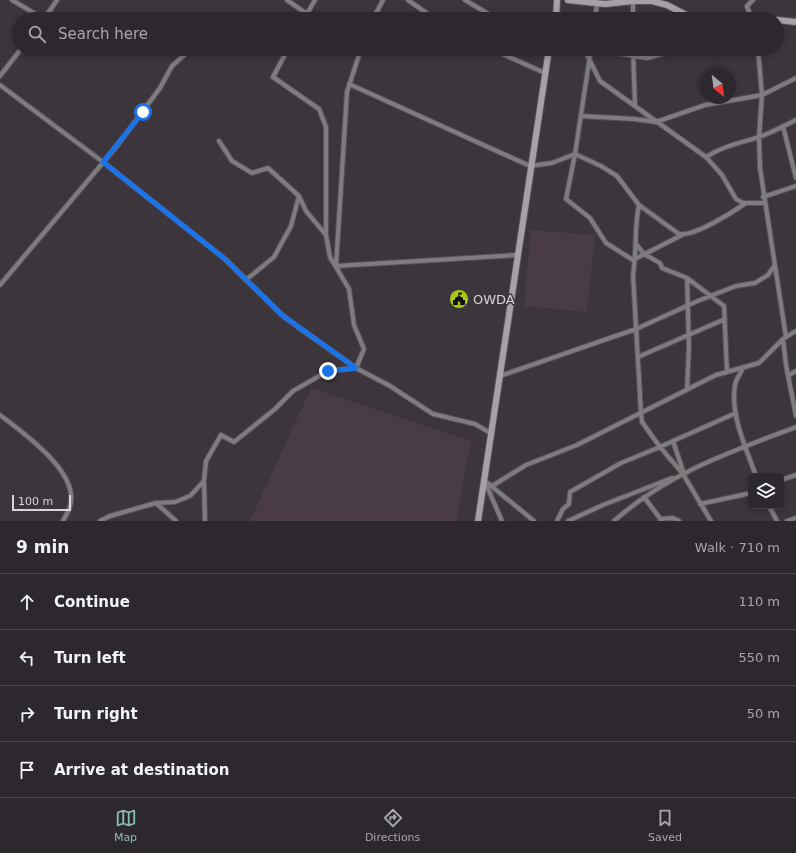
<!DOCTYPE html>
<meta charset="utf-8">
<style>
body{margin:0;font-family:"DejaVu Sans",sans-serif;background:#353035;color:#f1f3f6}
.controls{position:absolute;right:12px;bottom:12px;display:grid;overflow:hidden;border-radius:6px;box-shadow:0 2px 6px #0003}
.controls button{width:36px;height:36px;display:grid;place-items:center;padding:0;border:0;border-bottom:1px solid #484449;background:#2d282d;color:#f1f3f6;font:20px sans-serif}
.compass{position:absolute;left:700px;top:68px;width:36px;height:36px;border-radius:50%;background:#2d282d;box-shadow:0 2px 6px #0003;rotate:151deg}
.scale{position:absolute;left:12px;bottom:10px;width:59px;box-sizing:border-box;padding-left:4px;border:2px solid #d9d4d8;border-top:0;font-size:11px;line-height:14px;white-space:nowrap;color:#d9d4d8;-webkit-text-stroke:3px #3c353c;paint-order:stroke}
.stop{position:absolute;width:12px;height:12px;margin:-9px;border:3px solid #1a73e8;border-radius:50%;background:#fff}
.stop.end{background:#1a73e8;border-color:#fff;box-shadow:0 1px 4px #0008}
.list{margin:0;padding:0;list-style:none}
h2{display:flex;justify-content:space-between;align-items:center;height:52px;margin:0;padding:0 16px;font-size:17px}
h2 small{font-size:13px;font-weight:400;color:#a7a6aa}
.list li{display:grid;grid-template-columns:26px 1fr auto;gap:12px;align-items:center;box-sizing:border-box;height:56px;padding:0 16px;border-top:1px solid #484449}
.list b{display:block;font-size:15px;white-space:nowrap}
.list em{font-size:13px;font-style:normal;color:#a7a6aa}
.icon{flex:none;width:22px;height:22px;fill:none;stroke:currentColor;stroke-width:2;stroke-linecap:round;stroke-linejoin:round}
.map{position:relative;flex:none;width:796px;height:521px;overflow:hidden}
.search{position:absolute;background:#2d282d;box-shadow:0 2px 6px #0003;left:12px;right:12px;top:12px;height:44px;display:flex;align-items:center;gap:10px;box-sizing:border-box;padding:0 14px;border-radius:22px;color:#a7a6aa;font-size:15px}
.sheet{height:276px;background:#2d282d}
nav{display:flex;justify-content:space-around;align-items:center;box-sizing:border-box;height:56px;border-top:1px solid #484449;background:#2d282d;font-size:11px;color:#a7a6aa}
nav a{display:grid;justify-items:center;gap:2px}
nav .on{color:#8bbbb9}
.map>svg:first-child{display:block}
</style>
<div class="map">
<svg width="796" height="521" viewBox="0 0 796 521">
<rect width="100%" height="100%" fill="#3c353c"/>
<path fill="#493c47" d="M531,230L595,235L587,312L524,306Z
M311,388L471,441L456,521H250Z"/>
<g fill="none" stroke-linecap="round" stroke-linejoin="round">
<g stroke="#585258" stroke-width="6">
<path id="street" d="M12,0L44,19L57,0
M287,0L307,14
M408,0L435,19
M465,0L497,19
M753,0L747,6L750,15L754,19
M304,19L315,0
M373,19L383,0
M595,19L597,3
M633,19V1
M288,49L273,77L319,109L326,127V234
M361,49L347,92L336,266L518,255
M491,49L545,73
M584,49L600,81L706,157L722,175L736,199L743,203H765
M591,49L575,154L566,199L590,218L606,243L633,260L682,235
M591,49L647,58L680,49
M633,49L635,106
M758,49L762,95L759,137L760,168L786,337L783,339L786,365L796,416
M0,76L21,49
M349,84L530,166L552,163L575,154L601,166L617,176L639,205L679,234C694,237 733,212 746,203
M0,85L103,162L225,259L282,315L298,327L356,368L390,386L433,414L475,424L492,434
M581,116L634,119L656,122L705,105L762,95L796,78
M783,126L796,178
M706,157C723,146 740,143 759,137C771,133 784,126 796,120
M763,197L796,186
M639,205C634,228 637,252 633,275L641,413L642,422L660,447L673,441
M636,244L644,254L660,263L662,268L687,278L689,346L687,389
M687,278L724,306L727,372
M246,280L274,257L291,226L299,196
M0,285L117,146L160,88L172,66L191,49
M786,337L796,331
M638,357L725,319
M743,368C741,373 736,379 735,385C730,415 746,448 756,476
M500,376L636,329L700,300L736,286L755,283L768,275L775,265
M788,376L796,371
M0,415C22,432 75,469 71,501C71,508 66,515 63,521
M683,471L673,441L736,413
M484,480L534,521
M781,480L796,475
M204,481L205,521
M485,482L502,521
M492,486L526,465L577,445L716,375L759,363L783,339
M644,497L662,521
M156,503L176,521
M700,504L751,493
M769,506L777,521
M660,519L673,518L679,521
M100,521L110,516L156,503L175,502L190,496L204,481L206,461L221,435L234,442L275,409L293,391L328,371L356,368L364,349L354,325L349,289L330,257L326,235L306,211L299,196L268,168L252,173L232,161L219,141
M557,521L563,509L569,504L570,492L621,463L660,447L683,474L711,521
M568,521L603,505L672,478
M614,521C668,473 730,452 796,427
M787,521L796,518"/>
</g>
<g stroke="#585258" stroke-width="8">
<path id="secondary" d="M568,0L605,4L633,1H652L667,5L694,19
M556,19L557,0
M754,19H755
M777,20L796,22
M478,521L549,49"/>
</g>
<use href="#street" stroke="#7f7c7f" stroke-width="4"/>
<use href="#secondary" stroke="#a7a1a7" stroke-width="6"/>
</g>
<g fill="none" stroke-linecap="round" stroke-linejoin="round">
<path stroke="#1a73e8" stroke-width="5" d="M143,112L103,162L225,259L282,315L356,368L328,371"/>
</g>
<defs>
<g id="civic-disc" transform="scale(1)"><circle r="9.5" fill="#aac717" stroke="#3c353c"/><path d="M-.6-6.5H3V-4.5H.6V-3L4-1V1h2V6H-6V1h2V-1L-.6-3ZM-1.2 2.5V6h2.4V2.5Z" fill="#111"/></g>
</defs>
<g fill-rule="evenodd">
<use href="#civic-disc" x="459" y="299"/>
</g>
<g text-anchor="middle" stroke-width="3" stroke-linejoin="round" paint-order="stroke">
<g font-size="13" fill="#d9d4d8" stroke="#3c353c" text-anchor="start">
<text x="473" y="304">OWDA</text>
</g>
</g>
</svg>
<div class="controls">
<button><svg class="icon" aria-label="layers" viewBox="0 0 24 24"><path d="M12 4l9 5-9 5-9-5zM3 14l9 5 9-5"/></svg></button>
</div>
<svg class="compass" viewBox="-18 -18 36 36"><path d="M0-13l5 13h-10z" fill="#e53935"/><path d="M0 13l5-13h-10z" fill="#a7a6aa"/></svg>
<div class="scale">100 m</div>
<div class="stop" style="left:143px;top:112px"></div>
<div class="stop end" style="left:328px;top:371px"></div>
<div class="search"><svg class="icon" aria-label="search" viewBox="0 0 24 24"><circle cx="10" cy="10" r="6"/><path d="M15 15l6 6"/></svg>Search here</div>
</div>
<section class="sheet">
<h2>9 min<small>Walk · 710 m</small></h2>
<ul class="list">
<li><svg class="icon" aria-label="ahead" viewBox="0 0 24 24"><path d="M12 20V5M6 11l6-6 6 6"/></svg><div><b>Continue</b></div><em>110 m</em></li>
<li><svg class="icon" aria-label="left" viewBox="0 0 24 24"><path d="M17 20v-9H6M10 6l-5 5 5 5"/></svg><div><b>Turn left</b></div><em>550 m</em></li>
<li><svg class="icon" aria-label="right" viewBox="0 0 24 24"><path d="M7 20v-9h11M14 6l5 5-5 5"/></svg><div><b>Turn right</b></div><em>50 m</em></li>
<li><svg class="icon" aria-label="arrive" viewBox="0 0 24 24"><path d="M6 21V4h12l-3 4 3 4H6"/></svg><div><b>Arrive at destination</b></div></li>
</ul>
</section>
<nav>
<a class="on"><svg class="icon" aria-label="map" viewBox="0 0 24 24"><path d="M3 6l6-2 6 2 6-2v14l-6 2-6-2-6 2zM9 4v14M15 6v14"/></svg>Map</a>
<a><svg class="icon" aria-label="directions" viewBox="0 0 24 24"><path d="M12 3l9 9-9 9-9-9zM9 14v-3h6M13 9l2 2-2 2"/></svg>Directions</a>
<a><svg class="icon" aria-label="saved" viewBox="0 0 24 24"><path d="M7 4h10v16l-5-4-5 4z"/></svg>Saved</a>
</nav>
